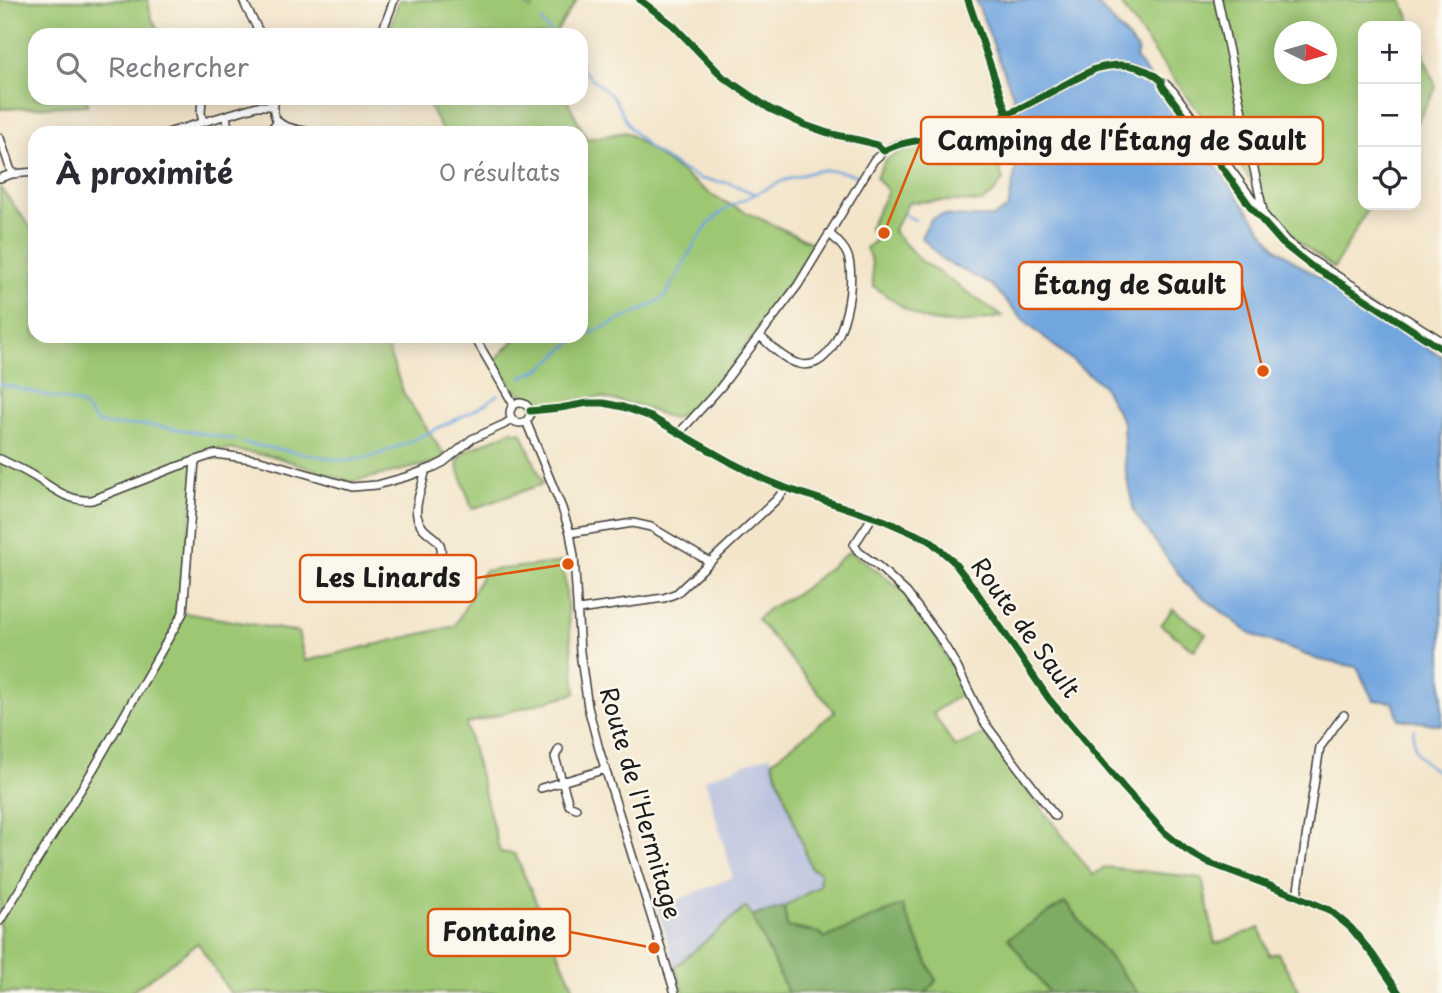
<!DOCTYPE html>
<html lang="fr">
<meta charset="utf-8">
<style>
body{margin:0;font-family:"Playpen Sans",sans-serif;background:#f2f2f3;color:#2b2b33}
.controls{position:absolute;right:21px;top:21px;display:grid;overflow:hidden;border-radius:14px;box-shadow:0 4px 18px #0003}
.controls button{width:63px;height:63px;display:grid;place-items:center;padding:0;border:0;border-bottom:2px solid #e1e1e2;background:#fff;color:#2b2b33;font:35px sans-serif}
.compass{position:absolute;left:1274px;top:21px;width:63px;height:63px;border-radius:50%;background:#fff;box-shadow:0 4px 18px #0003;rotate:95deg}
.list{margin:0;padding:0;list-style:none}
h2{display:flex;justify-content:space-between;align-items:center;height:91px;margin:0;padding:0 28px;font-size:30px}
h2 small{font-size:23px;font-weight:400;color:#7c7c81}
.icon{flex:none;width:38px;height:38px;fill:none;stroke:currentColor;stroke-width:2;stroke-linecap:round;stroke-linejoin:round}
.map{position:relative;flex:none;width:1442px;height:993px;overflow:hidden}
.search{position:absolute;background:#fff;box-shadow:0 4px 18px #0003;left:28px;top:28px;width:560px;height:77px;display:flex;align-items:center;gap:18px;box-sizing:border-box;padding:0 24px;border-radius:21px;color:#7c7c81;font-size:26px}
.panel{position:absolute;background:#fff;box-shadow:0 4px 18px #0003;left:28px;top:126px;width:560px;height:217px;border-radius:21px}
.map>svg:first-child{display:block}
</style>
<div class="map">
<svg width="1442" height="993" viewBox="0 0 1442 993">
<rect width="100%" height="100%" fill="#fbf7ec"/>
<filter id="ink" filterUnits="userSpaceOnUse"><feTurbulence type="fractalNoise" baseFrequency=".0143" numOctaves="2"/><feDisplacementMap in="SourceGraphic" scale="14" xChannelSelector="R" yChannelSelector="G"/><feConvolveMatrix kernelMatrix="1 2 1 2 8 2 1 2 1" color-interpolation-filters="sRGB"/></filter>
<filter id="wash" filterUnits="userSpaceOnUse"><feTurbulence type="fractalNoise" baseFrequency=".00686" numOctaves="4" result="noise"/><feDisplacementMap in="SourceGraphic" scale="28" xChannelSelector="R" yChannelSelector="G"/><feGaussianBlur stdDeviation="1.57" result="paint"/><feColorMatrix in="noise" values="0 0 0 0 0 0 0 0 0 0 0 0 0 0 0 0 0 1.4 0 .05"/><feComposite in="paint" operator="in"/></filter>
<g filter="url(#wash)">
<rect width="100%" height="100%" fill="#f3e5ca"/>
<path fill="#bcc3de" d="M770,755L811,868L820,871L819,886L784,907L752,916L745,908L675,967L658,908L733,877L705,779Z"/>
<path fill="#9dc773" stroke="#5c7248" stroke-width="2" fill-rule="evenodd" d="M0,0H148L151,17L161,35H35V98H88L87,105L0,109Z
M399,0H521L531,9L538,0H577L554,35L388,34Z
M1118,0H1402L1412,26H1363V205H1370L1334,268L1294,238L1160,60ZM1284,32H1326V74H1284Z
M1416,35L1436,88L1416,124Z
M439,98H566L587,139L626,132L716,198L816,245L706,402L673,419L639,406L600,397L561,403L536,402L513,388L495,360L518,336H581V133H443L428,103Z
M946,141L990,150L997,159L1003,180L993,194L982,202L946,201L909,202L893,231L919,259L1002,316C980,322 940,327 919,317C903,309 888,296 873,286L872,263L866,248L875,240L874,234L869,228L888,191L876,177L885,161L900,150Z
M0,187L35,233V336H383L404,394L445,456L437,462L351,482L276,457L227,449L198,458L179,612L298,632L305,661L455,626L484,571L563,562L576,693L466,724L500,852L515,854L576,993H230L198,943L130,993H0Z
M511,431L522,433L543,484L472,509L457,464L464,452Z
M850,551L909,595L938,640L964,692L933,713L955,747L984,734L1093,875L1105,867L1202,878L1215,944L1260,928L1269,955L1278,953L1300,993H926L936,980L825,938L820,933L787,927L784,907L819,886L820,872L811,868L772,761L835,712L757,619L768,609L801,591Z
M1173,609L1206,634L1194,650L1161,625Z
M746,907L752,916L788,993H684L675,967Z"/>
<path fill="#7eac65" stroke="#4d6440" stroke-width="2" d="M1065,902L1138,993H1049L1008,938Z
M902,905L936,981L926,993H788L752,916L784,907L787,927L820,933L825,938Z"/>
<path fill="#72a6df" stroke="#47617e" stroke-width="2" d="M976,0H1094L1138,50L1136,59L1167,99L1275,247L1304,268L1381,314L1435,353L1442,356V725L1399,719L1393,702L1373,700L1357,667L1319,660L1251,634L1186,584L1134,512L1125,467L1123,422L1102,385L1024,321L992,285L944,261L921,237L930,220L941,215L970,217H993L1008,208L1018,157L1017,122L1013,95Z"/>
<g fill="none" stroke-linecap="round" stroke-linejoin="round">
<path stroke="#72a6df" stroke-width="2.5" d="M541,21L552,35
M581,69L614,98L630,128L650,149L679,168L700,179L729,183L753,193
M904,214L915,220
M522,377L542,368L573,341L642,310L665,297L695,243L708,225L718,215L729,207L782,181L812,172L822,170L838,171L860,176
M0,384L81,404C87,409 92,419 99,423C112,428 130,424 143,425C174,427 205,434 236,440
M243,443L345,461L371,457L407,443L465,415L487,403L498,394
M1414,729C1411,754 1422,762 1442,775"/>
</g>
</g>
<g filter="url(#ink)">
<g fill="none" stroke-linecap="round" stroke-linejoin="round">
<g stroke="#3c3a36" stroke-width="10">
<path id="minor" d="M243,0L247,9L261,35
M640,0L673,25L723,77L770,109L805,125L828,133L867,142L877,145L884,151
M968,0L1007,114
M1218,0L1263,211
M381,35L394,0
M202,98L201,113L203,122
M275,98C268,129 290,127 313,133
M226,116L229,133
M167,133L257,106H273
M268,133L277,122
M0,138L12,174
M0,178L12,174L35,172
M474,336L514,405
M760,336C771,346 785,361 800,364C841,374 859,280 847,254C844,246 836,240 829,233
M510 413a10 10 0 1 1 20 0a10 10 0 1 1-20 0Z
M530,411L560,408L588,403H604L623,407L651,417L732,463L764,479L786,488L883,520L929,540L952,560L974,588L1049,699L1124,788L1164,832L1186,850L1207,862L1297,896L1329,910L1351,928L1373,955L1399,993
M526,421L562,508L570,533L574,556L580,652L588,707L599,749L675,993
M680,432L720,388L798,285L874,160C880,155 884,150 891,147C905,140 928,141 944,137C995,127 1049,93 1095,69C1130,59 1147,66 1173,91L1264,215L1286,241L1305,256L1442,341
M0,459C12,465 24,470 35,477C55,489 68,502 92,500L176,467L215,454L260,460L352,487L377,485L409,476L434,467L444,462L472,439L505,424L512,419
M425,471C424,485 414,502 417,516C424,543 453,532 436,569
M873,516L854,545L859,552L878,566L907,593L938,635L955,663L984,722L1055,816
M570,533L633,523L651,527L710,562
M578,610L664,598L677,593L776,500L786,488
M559,749L555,757L569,805L576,808
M541,788L606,769
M1297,896L1320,747C1329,736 1334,726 1344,715
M0,921L94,768L183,613L195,460"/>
</g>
<use href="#minor" stroke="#fff" stroke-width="7"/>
<g stroke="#fbf7ec" stroke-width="11">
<path id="cycleway" d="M640,0L673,25L723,77L770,109L805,125L828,133L867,142L877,145L884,151C906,138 942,140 968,131C1012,115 1053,90 1095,69C1120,62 1141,63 1162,81V85L1167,92L1253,210L1282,243L1311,266L1334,279L1442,349
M968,0L1007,114
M530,411L560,408L588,403H604L623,407L651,417L732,463L764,479L786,488L883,520L929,540L952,560L974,588L1049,699L1124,788L1164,832L1186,850L1207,862L1297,896L1329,910L1351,928L1373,955L1399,993"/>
</g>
<use href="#cycleway" stroke="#1b5e20" stroke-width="7"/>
</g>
</g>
<g text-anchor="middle" stroke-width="5" stroke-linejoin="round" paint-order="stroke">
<g font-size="24" fill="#1c1c1c" stroke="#fbf7ec">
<text transform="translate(1025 628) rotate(54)" y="8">Route de Sault</text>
<text transform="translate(640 803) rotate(74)" y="8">Route de l'Hermitage</text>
</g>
</g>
<path fill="none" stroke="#de560d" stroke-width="2.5" d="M884 233L921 141M1263 371L1242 285M568 564L476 578M654 948L570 932"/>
<g fill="#de560d" stroke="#fbf7ec" stroke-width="2.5">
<circle cx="884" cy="233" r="7"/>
<circle cx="1263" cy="371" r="7"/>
<circle cx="568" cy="564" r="7"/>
<circle cx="654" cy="948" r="7"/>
</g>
<g fill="#fbf7ec" stroke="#de560d" stroke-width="2.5">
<rect x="921" y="117" width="402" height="47" rx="7"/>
<rect x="1019" y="262" width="223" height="47" rx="7"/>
<rect x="300" y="555" width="176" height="47" rx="7"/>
<rect x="428" y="909" width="142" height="47" rx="7"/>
</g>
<g font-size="26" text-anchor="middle" font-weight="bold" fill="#1c1c1c">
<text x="1122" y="150">Camping de l'Étang de Sault</text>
<text x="1130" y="294">Étang de Sault</text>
<text x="388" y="587">Les Linards</text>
<text x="499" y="941">Fontaine</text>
</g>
</svg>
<div class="controls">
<button>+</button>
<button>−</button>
<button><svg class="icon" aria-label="locate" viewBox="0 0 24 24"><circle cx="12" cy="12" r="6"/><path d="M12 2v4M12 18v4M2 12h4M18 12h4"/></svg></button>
</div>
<svg class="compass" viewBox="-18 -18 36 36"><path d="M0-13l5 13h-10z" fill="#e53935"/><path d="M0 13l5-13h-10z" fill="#7c7c81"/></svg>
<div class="search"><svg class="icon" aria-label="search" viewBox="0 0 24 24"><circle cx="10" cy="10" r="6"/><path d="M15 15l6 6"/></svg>Rechercher</div>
<section class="panel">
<h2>À proximité<small>0 résultats</small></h2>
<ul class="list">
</ul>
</section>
</div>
